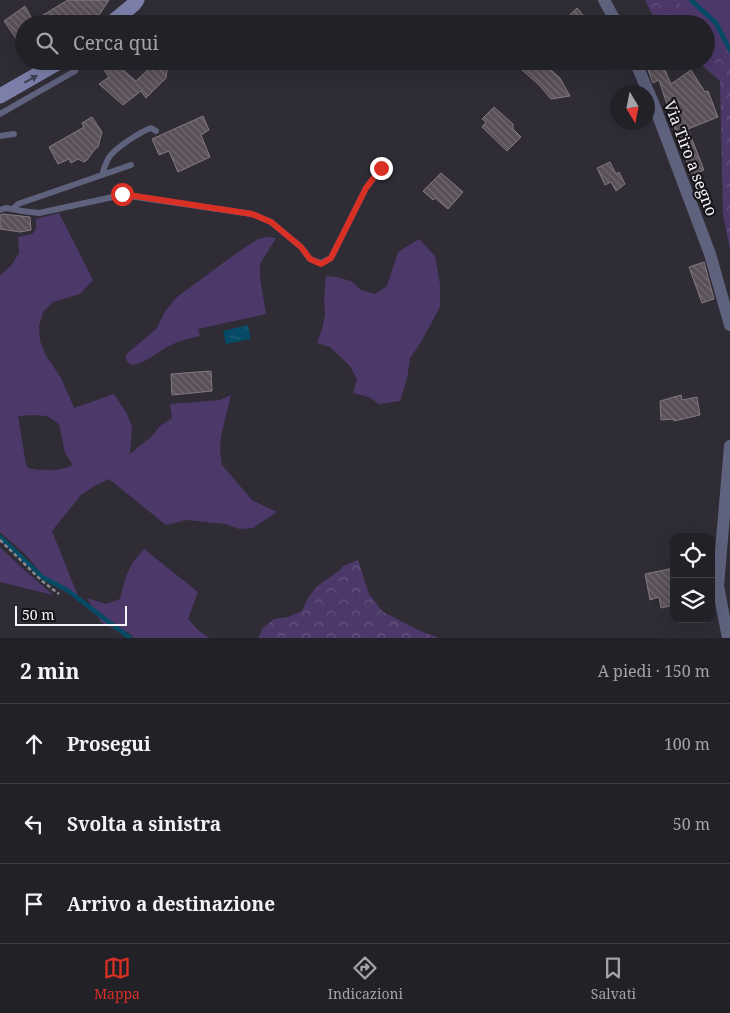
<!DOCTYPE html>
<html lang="it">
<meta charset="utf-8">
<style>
body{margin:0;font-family:"Noto Serif",serif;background:#2b2930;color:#f1f3f6}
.controls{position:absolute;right:15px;bottom:15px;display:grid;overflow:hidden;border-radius:10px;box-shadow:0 5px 20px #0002}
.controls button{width:45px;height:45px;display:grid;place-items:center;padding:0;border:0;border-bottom:1px solid #403e45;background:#232128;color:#f1f3f6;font:25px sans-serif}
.compass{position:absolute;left:610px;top:85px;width:45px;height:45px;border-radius:50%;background:#232128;box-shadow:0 5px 20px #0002;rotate:170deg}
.scale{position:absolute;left:15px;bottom:12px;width:112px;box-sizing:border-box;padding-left:5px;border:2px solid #f5f2f9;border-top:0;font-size:14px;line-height:18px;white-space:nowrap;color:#f5f2f9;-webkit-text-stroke:4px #17151a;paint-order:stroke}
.stop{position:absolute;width:15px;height:15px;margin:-11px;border:4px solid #d93025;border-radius:50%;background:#fff}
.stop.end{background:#d93025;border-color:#fff;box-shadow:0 1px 5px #0008}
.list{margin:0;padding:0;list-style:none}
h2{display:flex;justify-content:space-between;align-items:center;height:65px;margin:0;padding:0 20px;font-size:21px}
h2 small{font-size:16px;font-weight:400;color:#a3a3a8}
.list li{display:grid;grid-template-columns:32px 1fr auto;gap:15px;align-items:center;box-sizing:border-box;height:80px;padding:0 20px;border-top:1px solid #403e45}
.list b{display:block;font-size:19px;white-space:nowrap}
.list em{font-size:16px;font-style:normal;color:#a3a3a8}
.icon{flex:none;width:28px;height:28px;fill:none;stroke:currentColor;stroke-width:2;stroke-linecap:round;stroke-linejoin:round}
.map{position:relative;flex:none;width:730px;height:638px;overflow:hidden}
.search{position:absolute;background:#232128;box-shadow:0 5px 20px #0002;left:15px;right:15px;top:15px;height:55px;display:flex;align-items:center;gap:12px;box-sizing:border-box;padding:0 18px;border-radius:28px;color:#a3a3a8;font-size:19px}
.sheet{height:305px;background:#232128}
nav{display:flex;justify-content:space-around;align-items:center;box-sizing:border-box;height:70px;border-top:1px solid #403e45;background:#232128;font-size:14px;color:#a3a3a8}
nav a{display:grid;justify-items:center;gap:2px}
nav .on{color:#d93025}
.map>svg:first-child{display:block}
</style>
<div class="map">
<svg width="730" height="638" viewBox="0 0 730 638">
<defs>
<pattern id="forest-crowns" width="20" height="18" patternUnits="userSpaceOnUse" patternTransform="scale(1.25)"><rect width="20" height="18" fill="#4d386a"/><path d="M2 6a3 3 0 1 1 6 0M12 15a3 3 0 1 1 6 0" fill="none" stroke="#675580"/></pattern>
<pattern id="water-ripples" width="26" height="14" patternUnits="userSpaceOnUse" patternTransform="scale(1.25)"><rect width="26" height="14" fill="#064b66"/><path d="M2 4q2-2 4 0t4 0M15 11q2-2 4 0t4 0" fill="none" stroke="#2b657d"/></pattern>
<pattern id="building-back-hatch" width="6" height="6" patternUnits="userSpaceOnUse" patternTransform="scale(1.25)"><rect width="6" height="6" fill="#5a5058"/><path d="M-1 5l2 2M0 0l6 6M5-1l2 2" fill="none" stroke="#726a71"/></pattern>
</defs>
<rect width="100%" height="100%" fill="#2f2c36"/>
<path fill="#4d386a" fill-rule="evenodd" d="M679,0H730V47L713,43L706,37V24H691L686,19Z
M59,213L93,280L80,294L53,302L43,312L39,326L40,340L45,354L61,378L74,408L114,394L127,414L132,427L130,454L152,436L160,426L172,418L170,404L220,400L231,395L221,436L220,451L222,465L252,500L277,512L253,528L239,529L226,524L186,520L166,525L109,479L93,487L81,495L52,531L78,596L56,583L46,579L25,554L0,532V275L11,266L19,253L18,237L32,234L36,229V219ZM33,415L47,416L59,424L65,453L73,465C60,472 42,471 28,468L26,464L18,416Z
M268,237L276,238L260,264V278L266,314L198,329L200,336C190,338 179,341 169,346C155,353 149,362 131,365L126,360V355L130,351L156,329L166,310L177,297L238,252L258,239Z
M419,239L435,256L440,284V307L421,342L410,358L407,379L400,401L379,404L369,397L353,393L357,379L350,366L330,347L317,343L322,329L325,315L324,300L326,276L336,277L351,281L361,290L375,294L387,286L398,252Z
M0,547L21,567L53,595L0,582Z
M144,549L198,592L188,619L197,629L209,638H134L128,632L114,629L101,622L87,598L106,604L120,599L126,576L133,562Z"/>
<path fill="url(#forest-crowns)" d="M645,0H679L686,19L691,24H657Z
M706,37L713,43L730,47V249L723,215L720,81L697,61H706Z
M358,560L369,594L383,612L418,630L439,638H259L262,629L274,619L288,617L302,611L308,598L316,587L340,570L343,566Z"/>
<path fill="url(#water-ripples)" d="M248,325L251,339L226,344L223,331Z"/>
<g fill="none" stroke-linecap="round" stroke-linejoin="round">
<path stroke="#064b66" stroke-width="4.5" d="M691,0L716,23L730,50
M0,537L42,577L67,590L130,638"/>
</g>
<path fill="url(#building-back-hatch)" stroke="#847981" d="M68,0H109L93,24H24V50L4,21L25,6L33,21Z
M577,8L591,24H560Z
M98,61H117L123,70L136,81L157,61H160L167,70L166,78L146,98L141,91L123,105L99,84L109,77Z
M512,61H541L560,78L570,96L551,99L539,85Z
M654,61H661L671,84L691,70L705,92L708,91L718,117L688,129L704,170L692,175L678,138L659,80L653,83L646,65Z
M494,107L513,124V129L521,137L507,151L482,127L486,122L482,119Z
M203,116L209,130L201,135L210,157L178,172L169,151L159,155L152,139Z
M92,117L102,132L98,147L95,149L87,160L84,162L78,159L71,163L69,159L58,164L49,147L84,127L82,123Z
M610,162L616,174L619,172L625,184L616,191L611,182L605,185L597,168Z
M441,173L463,192L448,209L435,198L433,200L423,191Z
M3,214L30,217L31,230L20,232L0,229V215Z
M704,262L714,299L702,303L689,267Z
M211,371L212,391L172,395L171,374Z
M681,395L682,400L697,397L700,415L674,421L673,419L661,420L660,401Z
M674,568V605L661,608L659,597L650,600L645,574Z"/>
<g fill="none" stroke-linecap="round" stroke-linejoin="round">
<path stroke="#8a878f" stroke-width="2.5" stroke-dasharray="4 2.5" stroke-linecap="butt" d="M0,540L42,581L59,594"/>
<path stroke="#5f627d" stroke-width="6" d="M0,114L75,71
M0,136L14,134
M102,175C104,169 106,161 110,156C117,147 140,132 151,128L156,131
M13,209L18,204L131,165
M0,210L6,208L22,211L39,213L122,195L252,214L271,222L301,247L310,259L321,263L331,258L366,188L381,168"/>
<path stroke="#5f627d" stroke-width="12" d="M604,0L617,24
M635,61L654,105L710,254L730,325
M728,638L718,586L730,446"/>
<path stroke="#7b7faa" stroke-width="15" d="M110,24L133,5L137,0
M0,96L61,61"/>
</g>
<defs><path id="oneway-solid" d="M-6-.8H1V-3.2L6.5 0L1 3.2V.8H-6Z" transform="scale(1.25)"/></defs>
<use fill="#3f3f54" href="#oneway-solid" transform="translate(31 79) rotate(-29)"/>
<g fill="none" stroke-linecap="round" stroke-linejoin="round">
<path stroke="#d93025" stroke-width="6" d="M122,194L252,214L271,222L301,247L310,259L321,264L331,258L366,188L381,168"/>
</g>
<g text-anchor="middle" stroke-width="4.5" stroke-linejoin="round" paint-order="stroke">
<g font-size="16" fill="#f5f2f9" stroke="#17151a">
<text transform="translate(691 158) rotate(69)" y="6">Via Tiro a segno</text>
</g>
</g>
</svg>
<div class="controls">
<button><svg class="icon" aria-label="locate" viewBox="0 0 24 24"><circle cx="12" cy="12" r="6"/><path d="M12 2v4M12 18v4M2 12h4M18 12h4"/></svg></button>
<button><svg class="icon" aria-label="layers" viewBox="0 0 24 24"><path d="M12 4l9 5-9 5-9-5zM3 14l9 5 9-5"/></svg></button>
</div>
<svg class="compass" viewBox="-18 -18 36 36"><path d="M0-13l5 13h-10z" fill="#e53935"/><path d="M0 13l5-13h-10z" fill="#a3a3a8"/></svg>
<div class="scale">50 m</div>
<div class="stop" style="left:122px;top:194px"></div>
<div class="stop end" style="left:381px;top:168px"></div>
<div class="search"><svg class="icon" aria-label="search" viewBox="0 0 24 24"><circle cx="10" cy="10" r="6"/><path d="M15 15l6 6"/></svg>Cerca qui</div>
</div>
<section class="sheet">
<h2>2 min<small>A piedi · 150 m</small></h2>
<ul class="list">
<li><svg class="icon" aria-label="ahead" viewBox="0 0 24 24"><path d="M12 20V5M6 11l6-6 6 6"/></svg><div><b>Prosegui</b></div><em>100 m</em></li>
<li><svg class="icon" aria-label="left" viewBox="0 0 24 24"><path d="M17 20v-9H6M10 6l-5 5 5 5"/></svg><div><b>Svolta a sinistra</b></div><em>50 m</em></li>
<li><svg class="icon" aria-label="arrive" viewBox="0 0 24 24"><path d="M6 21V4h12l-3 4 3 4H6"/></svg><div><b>Arrivo a destinazione</b></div></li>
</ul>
</section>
<nav>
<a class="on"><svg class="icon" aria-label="map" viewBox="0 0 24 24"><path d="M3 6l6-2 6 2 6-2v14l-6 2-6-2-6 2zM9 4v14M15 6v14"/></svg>Mappa</a>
<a><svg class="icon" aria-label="directions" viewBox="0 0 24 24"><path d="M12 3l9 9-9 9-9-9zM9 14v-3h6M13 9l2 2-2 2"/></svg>Indicazioni</a>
<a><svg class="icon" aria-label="saved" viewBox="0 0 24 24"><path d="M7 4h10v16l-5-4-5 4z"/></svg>Salvati</a>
</nav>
